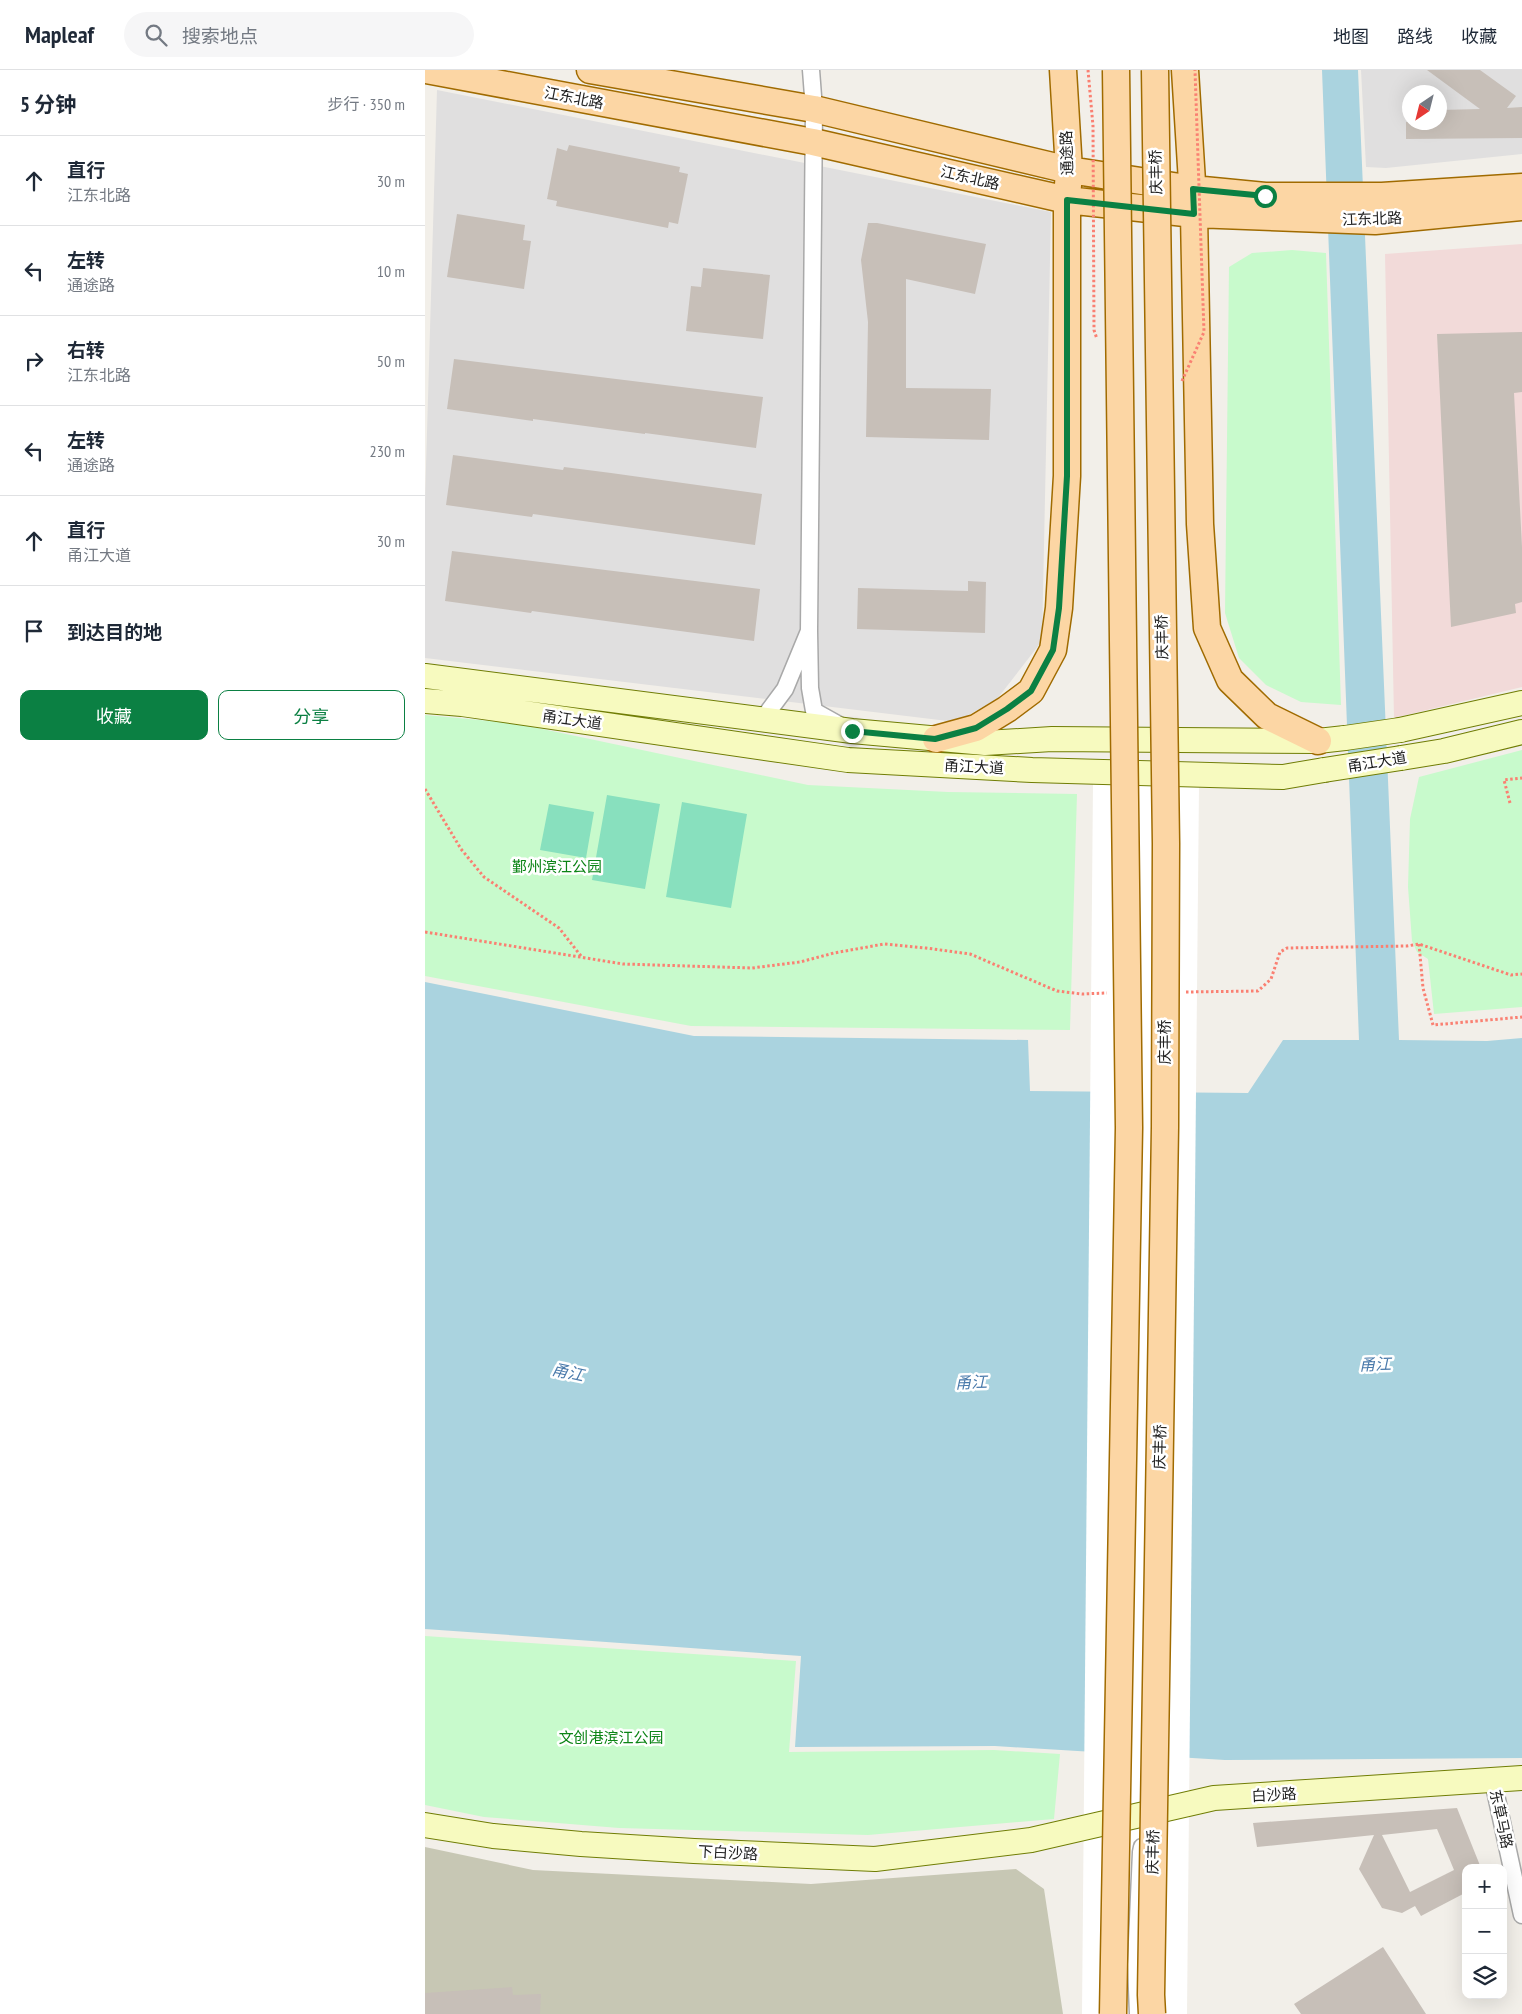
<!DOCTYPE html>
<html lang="zh">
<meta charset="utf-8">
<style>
body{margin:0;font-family:"PT Sans Narrow","Noto Sans SC",sans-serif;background:#f6f6f7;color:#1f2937}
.controls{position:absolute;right:15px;bottom:15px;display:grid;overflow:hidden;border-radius:10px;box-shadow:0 5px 20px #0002}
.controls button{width:45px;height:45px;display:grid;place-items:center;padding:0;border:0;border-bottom:1px solid #e0e1e3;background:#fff;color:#1f2937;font:25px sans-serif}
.compass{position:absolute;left:977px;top:15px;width:45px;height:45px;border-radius:50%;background:#fff;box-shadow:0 5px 20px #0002;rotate:215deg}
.stop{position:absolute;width:15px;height:15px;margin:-11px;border:4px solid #0b8043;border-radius:50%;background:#fff}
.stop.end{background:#0b8043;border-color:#fff;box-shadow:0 1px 5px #0008}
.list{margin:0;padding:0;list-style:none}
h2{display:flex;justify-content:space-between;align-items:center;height:65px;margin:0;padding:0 20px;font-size:21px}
h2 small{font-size:16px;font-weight:400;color:#747a83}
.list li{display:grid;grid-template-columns:32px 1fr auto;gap:15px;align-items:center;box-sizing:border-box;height:90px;padding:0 20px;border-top:1px solid #e0e1e3}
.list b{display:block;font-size:19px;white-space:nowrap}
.list p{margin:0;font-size:16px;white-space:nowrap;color:#747a83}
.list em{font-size:16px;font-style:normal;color:#747a83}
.actions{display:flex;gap:10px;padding:15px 20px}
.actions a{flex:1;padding:11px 0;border:1px solid #0b8043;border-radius:10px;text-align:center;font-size:18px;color:#0b8043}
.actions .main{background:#0b8043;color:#fff}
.icon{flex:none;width:28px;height:28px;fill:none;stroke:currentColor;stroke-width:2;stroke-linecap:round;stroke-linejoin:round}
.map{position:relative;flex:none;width:1097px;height:1944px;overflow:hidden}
header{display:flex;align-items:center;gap:30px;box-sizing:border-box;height:70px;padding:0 25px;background:#fff;border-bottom:1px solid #e0e1e3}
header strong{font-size:24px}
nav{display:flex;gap:28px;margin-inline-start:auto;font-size:18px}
.search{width:350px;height:45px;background:#f6f6f7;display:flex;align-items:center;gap:12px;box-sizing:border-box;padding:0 18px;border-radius:28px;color:#747a83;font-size:19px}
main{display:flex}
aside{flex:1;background:#fff}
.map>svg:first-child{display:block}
</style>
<header>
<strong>Mapleaf</strong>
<div class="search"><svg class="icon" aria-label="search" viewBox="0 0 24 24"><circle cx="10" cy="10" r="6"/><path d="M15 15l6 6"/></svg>搜索地点</div>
<nav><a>地图</a><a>路线</a><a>收藏</a></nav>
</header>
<main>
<aside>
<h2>5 分钟<small>步行 · 350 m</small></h2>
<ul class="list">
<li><svg class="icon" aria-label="ahead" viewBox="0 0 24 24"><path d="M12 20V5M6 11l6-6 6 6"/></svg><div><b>直行</b><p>江东北路</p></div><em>30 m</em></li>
<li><svg class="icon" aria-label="left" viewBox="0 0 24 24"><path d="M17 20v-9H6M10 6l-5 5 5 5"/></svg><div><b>左转</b><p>通途路</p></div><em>10 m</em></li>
<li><svg class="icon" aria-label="right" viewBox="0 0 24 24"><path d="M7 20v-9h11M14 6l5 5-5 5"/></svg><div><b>右转</b><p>江东北路</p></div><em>50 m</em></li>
<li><svg class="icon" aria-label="left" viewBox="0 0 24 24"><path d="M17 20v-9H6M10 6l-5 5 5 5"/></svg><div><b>左转</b><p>通途路</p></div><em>230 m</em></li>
<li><svg class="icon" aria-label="ahead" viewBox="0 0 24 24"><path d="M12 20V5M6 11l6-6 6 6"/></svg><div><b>直行</b><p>甬江大道</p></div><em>30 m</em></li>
<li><svg class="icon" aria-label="arrive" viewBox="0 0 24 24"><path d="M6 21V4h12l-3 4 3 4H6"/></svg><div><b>到达目的地</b></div></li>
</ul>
<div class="actions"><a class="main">收藏</a><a>分享</a></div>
</aside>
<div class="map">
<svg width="1097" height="1944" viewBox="0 0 1097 1944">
<rect width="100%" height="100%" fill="#f2efe9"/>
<path fill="#e0dfdf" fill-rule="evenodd" d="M936,0H1097V84L961,98L941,97ZM984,22H1014V52H984Z
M12,20L626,142L617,571L572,629L531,652L0,588V431Z"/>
<path fill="#f2dad9" d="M1097,174V617L969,648L960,184Z"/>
<path fill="#c7c7b4" d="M0,1777L108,1800L386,1814L591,1799L619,1819L638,1944H0Z"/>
<path fill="#c8facc" d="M867,180L901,183L916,635L876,632L841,615L814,588L800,543L804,197L827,183Z
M0,645L89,653L383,715L523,722L652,724L645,960L266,956L0,906Z
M1097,680V937L1009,944L1003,889L992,882L987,871L983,817L985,749L994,707Z
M0,1566L371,1591L364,1682L569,1680L635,1684L629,1749L443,1765L194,1758L59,1747L0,1735Z"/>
<path fill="#88e0be" d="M182,725L235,734L220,819L167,810Z
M257,732L322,744L306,838L241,827Z
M124,734L169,742L161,788L115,780Z"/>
<path fill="#aad3df" d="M897,0H933L974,970L1062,971L1097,968V1688L800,1690L570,1676L370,1677L376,1586L0,1559V912L269,966L603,970L605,1021L823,1023L858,970H934Z"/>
<path fill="#fff" d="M668,713L774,715L762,1944H657Z"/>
<path fill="#c7bfb8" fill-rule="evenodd" d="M1002,0H1055L1091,26L1082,38L1097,37V68L981,69V52H1014V40L1055,39Z
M144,75L255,97L254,102L263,104L253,154L244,152L243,158L131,136L132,131L122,129L132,78L142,81Z
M32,144L100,155L98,170L106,171L99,219L22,207Z
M443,153H452L561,174L550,224L481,209V318L566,319L564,370L441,367L443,252L436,190Z
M278,198L345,205L338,269L261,261L266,216L276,217Z
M1097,262V322L1089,323L1097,477V532L1090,534L1091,543L1026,557L1012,264Z
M29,289L338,327L331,378L220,363V364L108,349V351L22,339Z
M28,385L138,400L139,397L186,403L337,424L330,475L108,444L107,447L21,435Z
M27,481L335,519L329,571L107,541L106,543L20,531Z
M543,511L561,512L560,563L432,559L433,518L543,521Z
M1032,1738L1056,1798H1041V1828L1038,1824L996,1846L990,1836L977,1843L957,1838L934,1799L949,1765L832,1777L828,1753ZM1012,1759L1029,1800L985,1822L957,1765Z
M958,1877L1001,1944H876L869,1934Z
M87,1917L88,1925L116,1924L115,1944H0V1923Z"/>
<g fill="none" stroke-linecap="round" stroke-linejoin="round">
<g stroke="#a9a9a9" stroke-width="19">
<path id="street" d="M384,561L389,39L386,0
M337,650L360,619L384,561L385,618L389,641L416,656
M1068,1711L1097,1845
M713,1944L711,1894L716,1782L717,1777"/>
</g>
<g stroke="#707d05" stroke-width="26">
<path id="secondary" d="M0,606L427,661L560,673L627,669L893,671L920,668
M0,631L37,634L423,690L607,700L858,707L899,700
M975,660L1097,633
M976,688L1019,681L1097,662
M0,1755L68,1766L156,1774L269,1781L450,1789L606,1770L789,1728L1097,1708"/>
</g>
<g stroke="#a06b00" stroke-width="29">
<path id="primary" d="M1,0L388,72L642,130L769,144L950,151L1097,137
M165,0L389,39L644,100L768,119L840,126H957L1097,117
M760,0L769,144L775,454L782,558L805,610L842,646L893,671
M511,669L551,658L582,639L606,621L628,580L634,538L642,406V130L644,100L638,0"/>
</g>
<path stroke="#fa8072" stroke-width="3" stroke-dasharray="2.5 2.5" stroke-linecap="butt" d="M0,719L36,779L59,807L134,858L156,886
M1085,733L1079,710L1097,708
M0,862L198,894L327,898L375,892L409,883L459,874L501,878L545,884L632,921L657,924L682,923
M994,874L998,918L1008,955L1097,947
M761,922L833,921L846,909L855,882L862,878L982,876L994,874L1086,905L1097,904"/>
<use href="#street" stroke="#fff" stroke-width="16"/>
<use href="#secondary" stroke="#f7fabf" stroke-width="24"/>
<use href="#primary" stroke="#fcd6a4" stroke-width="26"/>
<g stroke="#707d05" stroke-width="26" stroke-linecap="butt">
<path id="secondary-bridge" d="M920,668L975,660
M899,700L976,688"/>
</g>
<g stroke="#a06b00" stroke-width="29" stroke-linecap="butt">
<path id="primary-bridge" d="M688,1944L704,1058L691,0
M727,1944L726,1925L740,1057L741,773L730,0"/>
</g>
<path stroke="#fa8072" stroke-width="3" stroke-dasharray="2.5 2.5" stroke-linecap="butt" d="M663,0L668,56L669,260L672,269
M757,311L779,262L770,0"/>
<use href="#secondary-bridge" stroke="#f7fabf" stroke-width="24"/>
<use href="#primary-bridge" stroke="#fcd6a4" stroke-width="26"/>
</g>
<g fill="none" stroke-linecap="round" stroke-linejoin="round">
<path stroke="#0b8043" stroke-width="6" d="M427,661L510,669L551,658L582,639L606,621L628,580L634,538L642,406V130L769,144L768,119L840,126"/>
</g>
<g text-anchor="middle" stroke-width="5" stroke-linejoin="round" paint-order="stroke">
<g font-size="15" fill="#222" stroke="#fff">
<text transform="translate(149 28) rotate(11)" y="5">江东北路</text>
<text transform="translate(642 83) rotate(-92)" y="5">通途路</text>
<text transform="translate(731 102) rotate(-91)" y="5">庆丰桥</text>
<text transform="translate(545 108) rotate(13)" y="5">江东北路</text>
<text transform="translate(947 149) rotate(-2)" y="5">江东北路</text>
<text transform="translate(737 567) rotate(-91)" y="5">庆丰桥</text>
<text transform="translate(147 650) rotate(8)" y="5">甬江大道</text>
<text transform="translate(952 692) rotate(-9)" y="5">甬江大道</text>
<text transform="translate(549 697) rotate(3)" y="5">甬江大道</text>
<text transform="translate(740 972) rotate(-90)" y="5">庆丰桥</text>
<text transform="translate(735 1377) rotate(-89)" y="5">庆丰桥</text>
<text transform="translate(849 1725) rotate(-3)" y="5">白沙路</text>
<text transform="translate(1076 1749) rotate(78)" y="5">东草马路</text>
<text transform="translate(728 1782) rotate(-89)" y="5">庆丰桥</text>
<text transform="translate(303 1783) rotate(3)" y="5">下白沙路</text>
</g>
<g font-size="15" fill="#0c8416" stroke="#fff">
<text x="132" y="802">鄞州滨江公园</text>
<text x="186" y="1673">文创港滨江公园</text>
</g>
<g font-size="16" font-style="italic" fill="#4a7aab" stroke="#fff">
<text transform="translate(950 1294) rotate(-2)" y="6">甬江</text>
<text transform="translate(143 1302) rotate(12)" y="6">甬江</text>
<text transform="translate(546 1312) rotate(-2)" y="6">甬江</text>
</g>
</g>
</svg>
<div class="controls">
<button>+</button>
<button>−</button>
<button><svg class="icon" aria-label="layers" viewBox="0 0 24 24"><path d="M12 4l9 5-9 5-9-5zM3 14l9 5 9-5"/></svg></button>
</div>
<svg class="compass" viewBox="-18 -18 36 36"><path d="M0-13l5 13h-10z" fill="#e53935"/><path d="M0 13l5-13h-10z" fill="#747a83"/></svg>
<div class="stop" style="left:840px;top:126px"></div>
<div class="stop end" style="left:427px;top:661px"></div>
</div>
</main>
